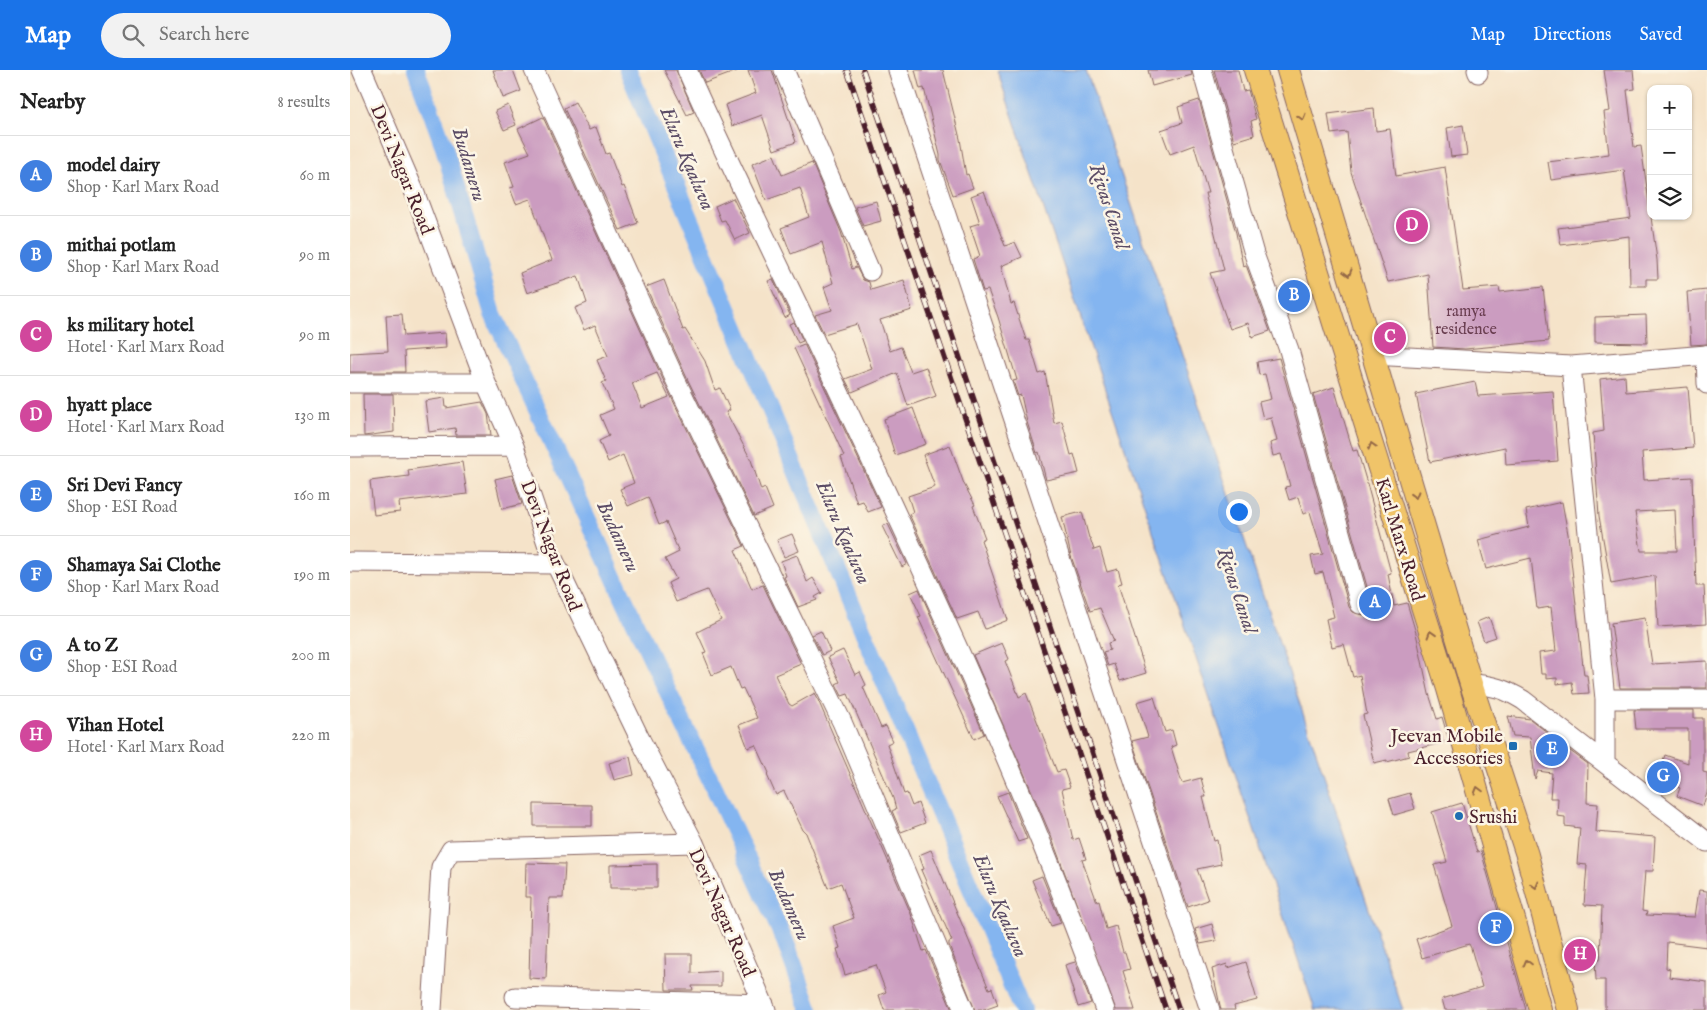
<!DOCTYPE html>
<meta charset="utf-8">
<style>
body{margin:0;font-family:"IM FELL English",serif;background:#f2f2f2;color:#222}
.controls{position:absolute;right:15px;top:15px;display:grid;overflow:hidden;border-radius:10px;box-shadow:0 1px 4px #0004}
.controls button{width:45px;height:45px;display:grid;place-items:center;padding:0;border:0;border-bottom:1px solid #e0e0e0;background:#fff;color:#222;font:25px sans-serif}
.you{position:absolute;left:888px;top:441px;width:18px;height:18px;margin:-12px;border:4px solid #fff;border-radius:50%;background:#1a73e8;box-shadow:0 0 0 8px #1a73e833}
.badge{display:grid;place-items:center;width:32px;height:32px;border-radius:50%;background:#1a73e8;color:#fff;font-size:16px;font-weight:700}
.pin{position:absolute;translate:-50% -50%;border:2px solid #fff;box-shadow:0 1px 5px #0006}
.list{margin:0;padding:0;list-style:none}
h2{display:flex;justify-content:space-between;align-items:center;height:65px;margin:0;padding:0 20px;font-size:21px}
h2 small{font-size:16px;font-weight:400;color:#767676}
.list li{display:grid;grid-template-columns:32px 1fr auto;gap:15px;align-items:center;box-sizing:border-box;height:80px;padding:0 20px;border-top:1px solid #e0e0e0}
.list b{display:block;font-size:19px;white-space:nowrap}
.list p{margin:0;font-size:16px;white-space:nowrap;color:#767676}
.list em{font-size:16px;font-style:normal;color:#767676}
.icon{flex:none;width:28px;height:28px;fill:none;stroke:currentColor;stroke-width:2;stroke-linecap:round;stroke-linejoin:round}
.map{position:relative;flex:none;width:1357px;height:940px;overflow:hidden}
header{display:flex;align-items:center;gap:30px;box-sizing:border-box;height:70px;padding:0 25px;background:#1a73e8;color:#fff}
header strong{font-size:24px}
nav{display:flex;gap:28px;margin-inline-start:auto;font-size:18px}
.search{width:350px;height:45px;background:#f2f2f2;display:flex;align-items:center;gap:12px;box-sizing:border-box;padding:0 18px;border-radius:28px;color:#767676;font-size:19px}
main{display:flex}
aside{flex:1;background:#fff}
.map>svg:first-child{display:block}
</style>
<header>
<strong>Map</strong>
<div class="search"><svg class="icon" aria-label="search" viewBox="0 0 24 24"><circle cx="10" cy="10" r="6"/><path d="M15 15l6 6"/></svg>Search here</div>
<nav><a>Map</a><a>Directions</a><a>Saved</a></nav>
</header>
<main>
<aside>
<h2>Nearby<small>8 results</small></h2>
<ul class="list">
<li><span class="badge" style="background:#3f7fe0">A</span><div><b>model dairy</b><p>Shop · Karl Marx Road</p></div><em>60 m</em></li>
<li><span class="badge" style="background:#3f7fe0">B</span><div><b>mithai potlam</b><p>Shop · Karl Marx Road</p></div><em>90 m</em></li>
<li><span class="badge" style="background:#d1479c">C</span><div><b>ks military hotel</b><p>Hotel · Karl Marx Road</p></div><em>90 m</em></li>
<li><span class="badge" style="background:#d1479c">D</span><div><b>hyatt place</b><p>Hotel · Karl Marx Road</p></div><em>130 m</em></li>
<li><span class="badge" style="background:#3f7fe0">E</span><div><b>Sri Devi Fancy</b><p>Shop · ESI Road</p></div><em>160 m</em></li>
<li><span class="badge" style="background:#3f7fe0">F</span><div><b>Shamaya Sai Clothe</b><p>Shop · Karl Marx Road</p></div><em>190 m</em></li>
<li><span class="badge" style="background:#3f7fe0">G</span><div><b>A to Z</b><p>Shop · ESI Road</p></div><em>200 m</em></li>
<li><span class="badge" style="background:#d1479c">H</span><div><b>Vihan Hotel</b><p>Hotel · Karl Marx Road</p></div><em>220 m</em></li>
</ul>
</aside>
<div class="map">
<svg width="1357" height="940" viewBox="0 0 1357 940">
<rect width="100%" height="100%" fill="#fcf5e5"/>
<filter id="ink" filterUnits="userSpaceOnUse"><feTurbulence type="fractalNoise" baseFrequency=".02" numOctaves="2"/><feDisplacementMap in="SourceGraphic" scale="10" xChannelSelector="R" yChannelSelector="G"/><feConvolveMatrix kernelMatrix="1 2 1 2 8 2 1 2 1" color-interpolation-filters="sRGB"/></filter>
<filter id="wash" filterUnits="userSpaceOnUse"><feTurbulence type="fractalNoise" baseFrequency=".0096" numOctaves="4" result="noise"/><feDisplacementMap in="SourceGraphic" scale="20" xChannelSelector="R" yChannelSelector="G"/><feGaussianBlur stdDeviation="1.12" result="paint"/><feColorMatrix in="noise" values="0 0 0 0 0 0 0 0 0 0 0 0 0 0 0 0 0 1.4 0 .05"/><feComposite in="paint" operator="in"/></filter>
<g filter="url(#wash)">
<rect width="100%" height="100%" fill="#f5e3c9"/>
<path fill="#84b5f0" stroke="#676a8e" d="M647,0H736L1053,940H965Z"/>
<g fill="none" stroke-linecap="round" stroke-linejoin="round">
<path stroke="#84b5f0" stroke-width="18" d="M66,0L93,74L143,244L300,585L365,719L435,871L460,940
M278,0L672,940"/>
</g>
<g id="blocks">
<path fill="#cb9cc0" fill-rule="evenodd" d="M143,0H163L171,21L153,28Z
M314,0H326L344,42L337,45Z
M349,0H387V1L355,13Z
M398,0H422L446,72L424,80L412,45L382,56L375,35L406,23Z
M565,0H593L610,69L616,105L618,104L623,118L603,125L590,90V85L574,18L570,19Z
M798,0H841L842,5L802,16Z
M864,0H888L893,21L898,20L906,49L901,51L904,65L884,71Z
M1254,0H1283L1285,19L1277,20L1284,77L1291,76L1307,190L1308,209H1296V216H1280L1279,166L1211,175L1208,158L1281,148L1274,100L1201,110L1198,92L1259,84L1254,42L1260,41Z
M849,30L886,163L893,196L896,195L920,261L902,267L898,253L880,259L860,203L874,200L855,123H858L844,75L820,84L811,60L832,53L828,37Z
M225,32L239,60L246,57L256,84L259,83L272,117L274,116L288,153L270,160L214,38Z
M158,35L166,55L154,60L145,41Z
M1024,38L1026,61L1040,59L1046,106L1095,97L1113,220L1149,217L1150,222L1193,217L1199,271L1115,279L1083,277L1078,204L1038,212L1001,102L997,62L981,64L978,44Z
M193,47L316,316L394,476L385,480L402,519L413,515L451,594L425,605L439,634L442,636L465,623L561,844L573,881L576,880L602,940H534L529,925L536,922L526,895L495,905L487,879L490,878L483,856L504,848L491,813L478,818L456,763L453,760L434,721L426,725L417,705L419,703L406,675L398,678L389,655L407,648L393,618L390,619L381,597L362,605L353,583L356,582L347,562L371,550L357,520L326,532L318,513L326,509L315,489L329,482L316,452L309,455L298,427L278,436L270,419L284,413L273,385L258,392L249,371L259,366L250,345L264,339L252,313L256,311L247,290L258,286L245,255L234,260L225,238L237,233L228,206L177,223L170,203L202,190L180,129L166,134L160,118L164,117L155,92L180,83L168,59ZM307,303L319,327L292,338L282,313Z
M1113,55L1117,85L1101,87L1097,58Z
M424,85L432,105L462,93L491,162L502,199L506,197L513,210L519,212L521,220L554,210L562,240L530,250L540,281L551,277L561,302L576,297L586,326L558,336L547,303L502,322L495,309L522,299L507,254L474,264L465,245L482,240L474,217L483,213L472,172L441,184L431,158L459,147L450,118L416,130L402,94Z
M634,121L655,176L665,172L672,187L651,196L661,234L664,233L676,270H679L689,304L695,302L704,353L712,351L721,385L724,384L729,403L696,410L689,382L687,383L677,352L671,325L668,326L663,311L667,310L648,247L638,220L633,221L623,189L630,186L620,156L630,153L621,126Z
M383,128L400,163L385,170L375,150L371,151L365,136Z
M526,131L531,151L513,156L505,137Z
M423,209L440,245L435,248L418,211Z
M314,210L333,260L335,259L355,291L365,320L370,318L380,340L376,342L401,390L411,420L415,418L423,438L404,446L336,306L296,217Z
M1357,220V274L1341,275L1337,222Z
M52,244L54,266L95,263L96,278L54,281L55,302H0V283L38,281L36,245Z
M1296,245L1297,273L1245,272V247Z
M444,252L453,271L448,273L439,254Z
M454,274L531,437L518,442L513,431L507,433L491,387L494,386L444,278Z
M929,288L999,537L1003,542L1013,545L1018,541L1021,531L963,324L984,317L1003,381L1007,380L1016,410L1041,503L1038,504L1044,536L1057,533L1066,563L1079,624L1087,649L1092,647L1099,671L1058,681L1059,686L1037,692V690L1024,693L1013,645L1017,644L1010,605L1003,607L994,574L982,577L976,549L984,547L973,502L965,504L961,486L973,484L960,442L953,444L948,427L939,430L935,417L940,416L931,384L923,386L920,373L927,371L921,347L913,349L909,332L921,329L915,304L909,305L907,292Z
M1275,306L1276,322L1338,317L1343,378L1292,382L1294,410L1342,407L1346,516H1354L1356,554L1308,557L1305,506L1261,514L1249,446L1243,363L1254,361L1250,309ZM1325,440L1327,481H1291L1285,442Z
M1125,312L1128,326L1203,321L1208,391L1156,395L1155,377L1080,392L1066,324Z
M13,324H43L44,362L14,366Z
M95,328L96,338L132,332L138,344L141,365H106L105,358L79,362L75,331Z
M563,338L576,374L545,385L534,349Z
M600,375L614,414L625,435L623,436L635,468L631,470L658,550L635,559L628,542L607,549L559,444L563,442L558,426L585,417L573,385Z
M112,392L117,424L49,432L50,442L24,445L20,411L59,406L58,400Z
M162,405L172,434L152,439L145,409Z
M1212,432L1218,464L1234,605H1237L1239,623L1224,624L1222,612L1207,614V608L1196,609V604H1191L1189,583L1206,581L1201,537L1187,539L1181,488L1136,499L1128,470L1179,457L1176,440Z
M732,442L739,468H740L744,480L750,478L757,502L768,499L772,513L768,514L796,603L770,611L764,594L758,596L753,582L760,580L758,573L764,571L750,538L740,541L721,486L712,447Z
M538,454L557,494L552,497L532,456Z
M442,464L449,481L434,487L427,470Z
M447,485L457,512L463,508L472,523L465,527L467,530L448,537L434,507L436,506L431,491Z
M569,519L634,664L624,669L568,547L571,546L560,523Z
M1139,547L1146,567L1134,571L1127,552Z
M1295,548L1302,594L1357,591V618H1270L1261,553Z
M471,561L480,581L472,585L462,565Z
M652,573L659,589L655,591L669,627L676,623L707,702L714,700L720,717L712,719L723,770L729,768L736,789L732,790L747,832L749,831L756,859L766,856L773,882H775L780,899L773,901L785,940H766L701,766L623,585Z
M493,580L505,605L510,602L516,615L513,617L531,658L536,656L543,671L537,674L554,724L557,723L562,736L568,733L575,753L551,762L542,741L546,739L543,728L498,624L492,626L486,614L490,612L478,587Z
M804,627L815,662L822,660L826,675L821,677L832,713L851,708L856,727H853L864,771L867,770L871,794L847,799L858,830L838,837L782,671L798,667L787,632Z
M1284,640H1344V648H1353V702L1357,703V723L1353,736L1327,726L1330,718L1306,709L1315,685L1338,693V659H1286Z
M1158,646L1180,649L1198,663L1195,673L1212,675L1238,694L1237,733L1248,734L1246,762L1305,767L1303,801H1295L1292,841L1297,842L1296,845L1345,847L1349,820L1357,821V877L1317,872L1316,898L1320,899L1319,907L1357,912V940H1255V910H1246L1245,890H1250L1252,836L1234,835L1237,795L1227,794L1230,758L1215,756V747L1207,746L1208,728H1200L1202,703L1188,701L1185,709L1180,667L1163,666Z
M280,687L284,705L264,710L259,693Z
M658,722L677,769L668,772L647,726Z
M1060,723L1065,739L1044,745L1039,729Z
M1112,733L1127,782L1131,781L1176,940H1095L1092,929L1132,917L1121,878L1119,874L1072,888L1066,869L1102,856L1084,795L1097,792L1082,742Z
M184,734L242,735V756H184Z
M581,780L639,919L642,918L648,935L634,940H625L599,875V872L602,871L571,800L574,799L569,785Z
M176,793L215,794L213,828H199L196,909L179,908L181,827H175Z
M307,794V818H260V795Z
M692,806L711,853L701,856L682,810Z
M862,854L866,871L850,874L845,859Z
M315,884H342V903L371,901V916H342L343,920H316Z
M725,892L741,933L728,937L715,895Z
M896,892L907,930L884,936L885,940H871L862,899L877,894L878,898Z"/>
</g>
</g>
<g filter="url(#ink)">
<use href="#blocks" fill-opacity="0" stroke="#866462" stroke-width="1"/>
<g fill="none" stroke-linecap="round" stroke-linejoin="round">
<g stroke="#866462" stroke-width="21">
<path id="minor" d="M12,0L64,121L136,313L164,376L200,482L291,671L344,773L416,940
M184,0L326,311L492,652L614,940
M337,0C378,92 422,181 465,271C569,491 674,711 755,940
M434,0L520,201
M548,0L860,940
M852,0L904,184L939,280L1010,534
M1127,0L1128,3
M1022,285L1221,296L1357,285
M1356,285L1357,314
M1221,296L1255,629V691
M0,313H136
M0,377L164,376
M0,492L205,494
M1121,614C1142,615 1155,619 1173,630L1357,772
M1255,629H1357
M165,927L414,934
M82,940L91,797L101,780L344,773"/>
</g>
<g stroke="#866462" stroke-width="24">
<path id="major" d="M905,0L1098,619L1190,940
M938,0L1121,614L1177,785L1218,940"/>
</g>
<use href="#minor" stroke="#fff" stroke-width="19"/>
<use href="#major" stroke="#f0c469" stroke-width="22"/>
<g stroke="#4a1f2b" stroke-width="5.5">
<path id="rail" d="M497,0L816,940
M513,0L829,940"/>
</g>
<use href="#rail" stroke="#fcf5e5" stroke-width="4" stroke-dasharray="11" stroke-linecap="butt"/>
</g>
<defs><path id="oneway-chevron" d="M-2-3.5L2.5 0L-2 3.5" fill="none" stroke-width="1.6" stroke-linecap="round" stroke-linejoin="round" transform="scale(1.25)"/></defs>
<g stroke="#956947">
<use href="#oneway-chevron" transform="translate(952 47) rotate(74)"/>
<use href="#oneway-chevron" transform="translate(998 203) rotate(74)"/>
<use href="#oneway-chevron" transform="translate(1022 376) rotate(-107)"/>
<use href="#oneway-chevron" transform="translate(1065 425) rotate(73)"/>
<use href="#oneway-chevron" transform="translate(1081 564) rotate(-107)"/>
<use href="#oneway-chevron" transform="translate(1128 720) rotate(-106)"/>
<use href="#oneway-chevron" transform="translate(1185 815) rotate(75)"/>
<use href="#oneway-chevron" transform="translate(1177 893) rotate(-105)"/>
</g>
</g>
<g fill="#1f6fb2" stroke="#fcf5e5" stroke-width="2">
<rect x="1158" y="671" width="10" height="10" rx="2.5"/>
<circle cx="1109" cy="746" r="5"/>
</g>
<g text-anchor="middle" stroke-width="5" stroke-linejoin="round" paint-order="stroke">
<g font-size="16" fill="#6a3e50">
<text x="1116" y="246">ramya<tspan x="1116" dy="18">residence</tspan></text>
</g>
<g font-size="19" fill="#4a1f2b" stroke="#fcf5e5">
<text transform="translate(53 99) rotate(68)" y="7">Devi Nagar Road</text>
<text transform="translate(1051 469) rotate(73)" y="7">Karl Marx Road</text>
<text transform="translate(202 475) rotate(69)" y="7">Devi Nagar Road</text>
<text transform="translate(373 842) rotate(66)" y="7">Devi Nagar Road</text>
</g>
<g font-size="19" fill="#4a1f2b" stroke="#fcf5e5" text-anchor="end">
<text x="1153" y="672">Jeevan Mobile<tspan x="1153" dy="22">Accessories</tspan></text>
<text x="1119" y="753" text-anchor="start">Srushi</text>
</g>
<g font-size="20" font-style="italic" fill="#5b4c66" stroke="#fcf5e5">
<text transform="translate(338 88) rotate(67)" y="7">Eluru Kaaluva</text>
<text transform="translate(120 94) rotate(73)" y="7">Budameru</text>
<text transform="translate(760 136) rotate(72)" y="7">Rivas Canal</text>
<text transform="translate(494 462) rotate(67)" y="7">Eluru Kaaluva</text>
<text transform="translate(269 466) rotate(65)" y="7">Budameru</text>
<text transform="translate(888 520) rotate(72)" y="7">Rivas Canal</text>
<text transform="translate(440 834) rotate(66)" y="7">Budameru</text>
<text transform="translate(651 835) rotate(67)" y="7">Eluru Kaaluva</text>
</g>
</g>
</svg>
<div class="controls">
<button>+</button>
<button>−</button>
<button><svg class="icon" aria-label="layers" viewBox="0 0 24 24"><path d="M12 4l9 5-9 5-9-5zM3 14l9 5 9-5"/></svg></button>
</div>
<div class="you"></div>
<div class="pin badge" style="left:1025px;top:533px;background:#3f7fe0">A</div>
<div class="pin badge" style="left:944px;top:226px;background:#3f7fe0">B</div>
<div class="pin badge" style="left:1040px;top:268px;background:#d1479c">C</div>
<div class="pin badge" style="left:1062px;top:156px;background:#d1479c">D</div>
<div class="pin badge" style="left:1202px;top:680px;background:#3f7fe0">E</div>
<div class="pin badge" style="left:1146px;top:858px;background:#3f7fe0">F</div>
<div class="pin badge" style="left:1313px;top:707px;background:#3f7fe0">G</div>
<div class="pin badge" style="left:1230px;top:885px;background:#d1479c">H</div>
</div>
</main>
